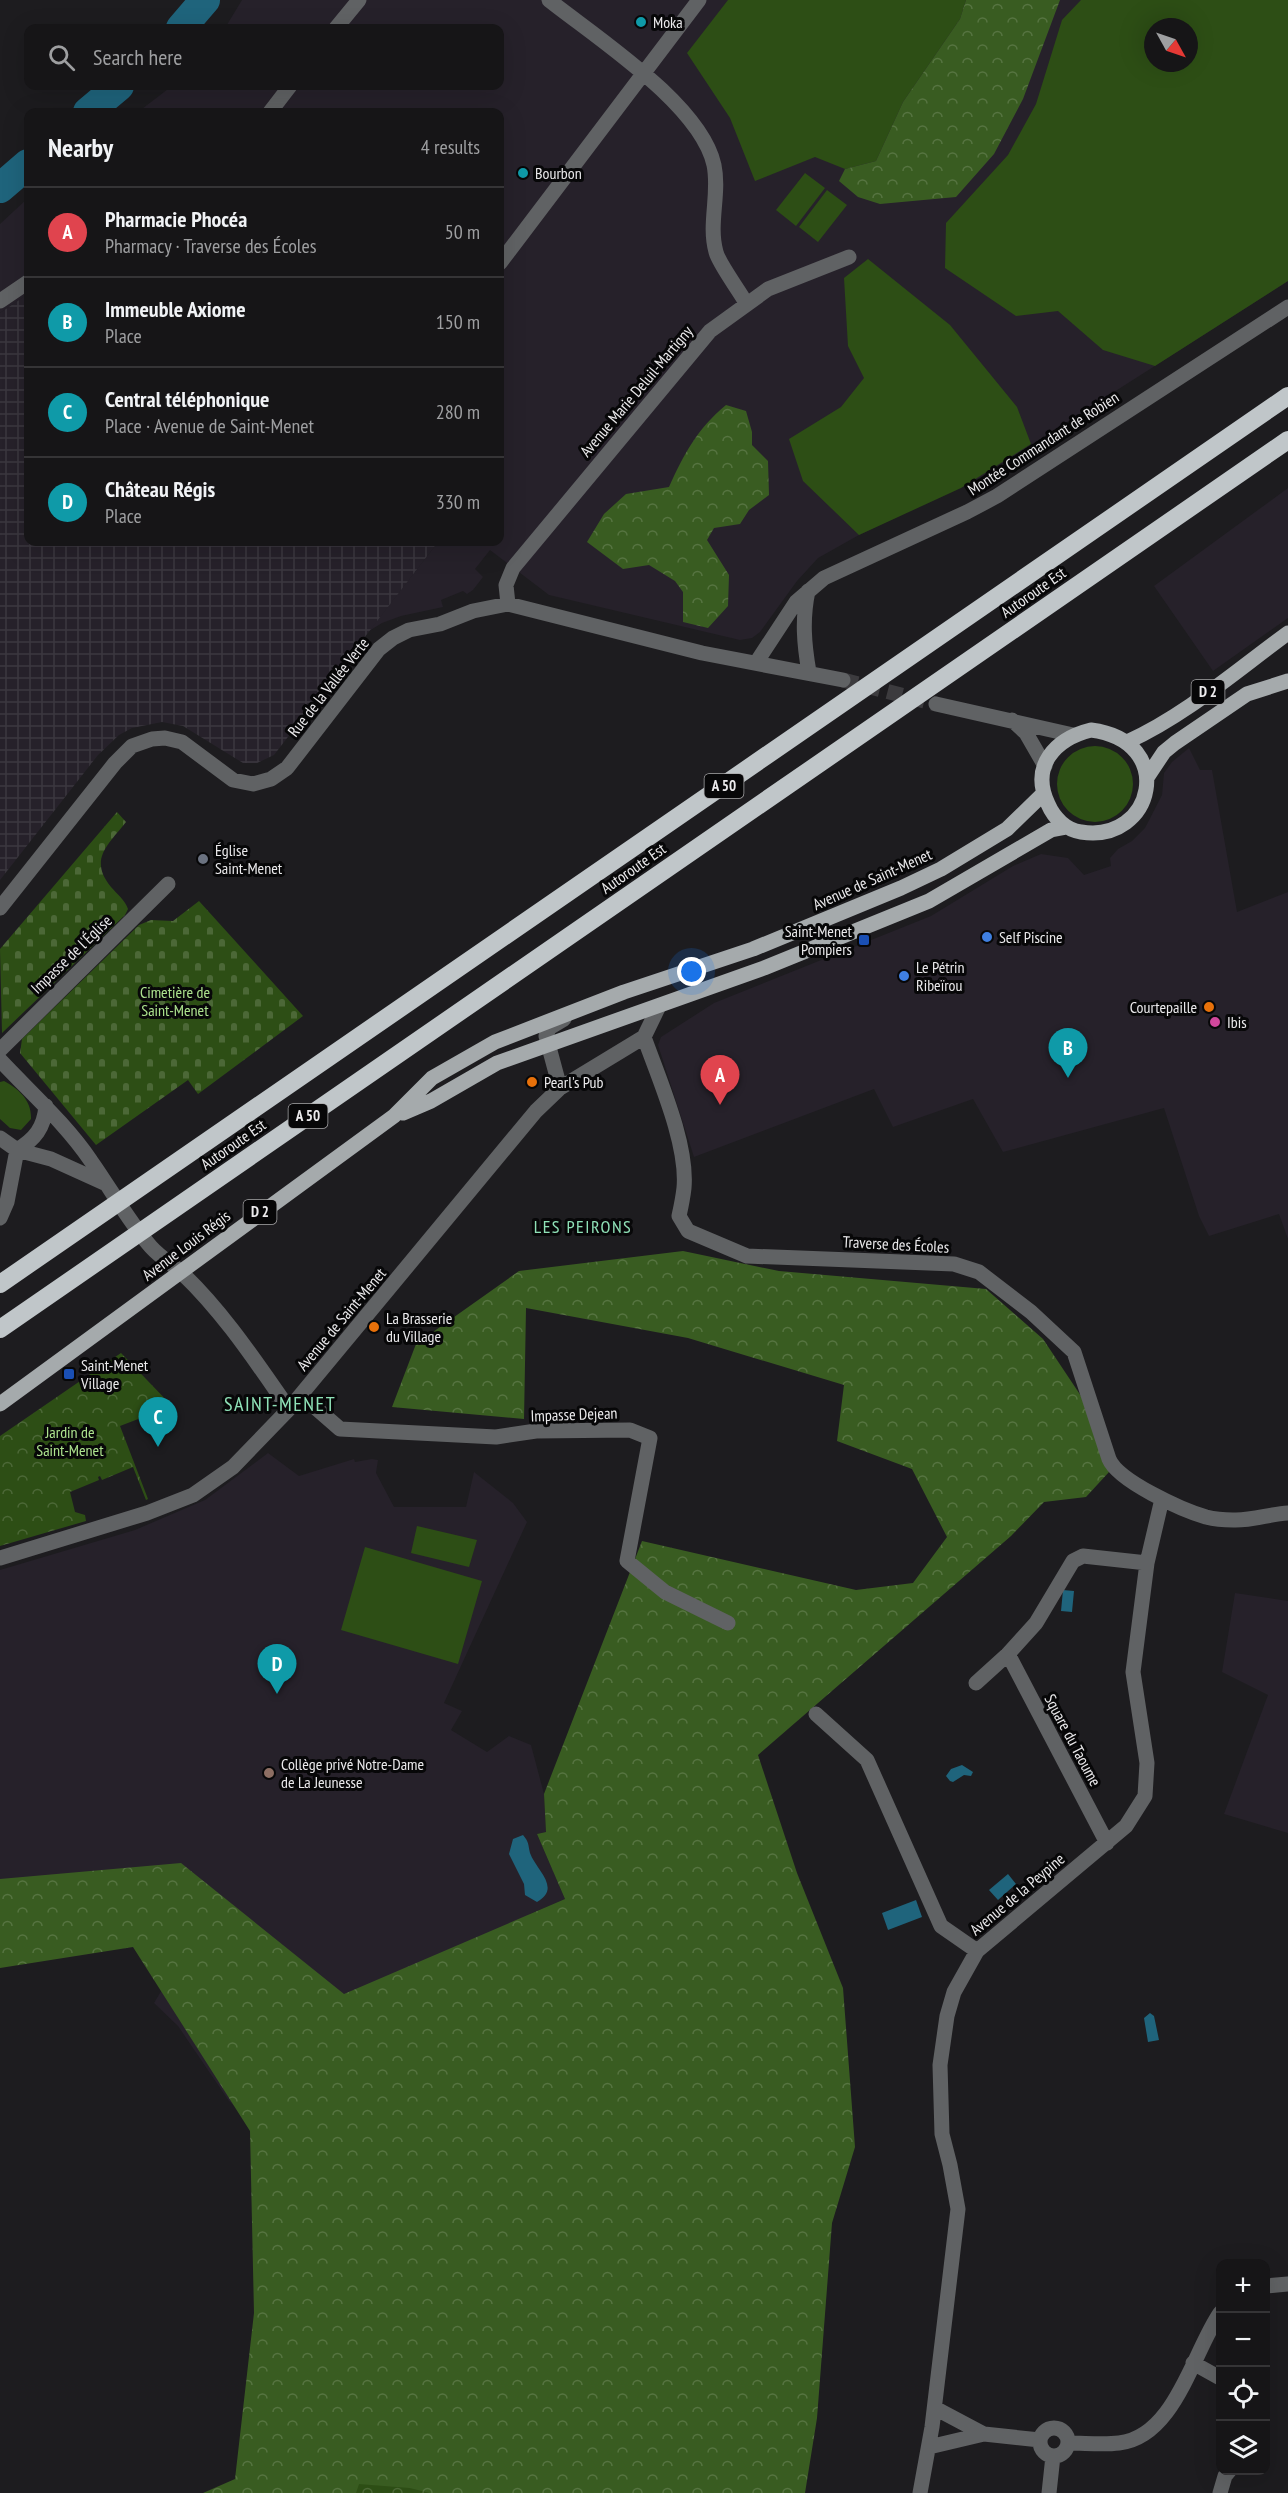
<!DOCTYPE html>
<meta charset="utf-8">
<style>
body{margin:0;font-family:"PT Sans Narrow",sans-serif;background:#1f1e20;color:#f1f3f6}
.controls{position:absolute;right:18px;bottom:18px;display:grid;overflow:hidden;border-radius:12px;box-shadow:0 6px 24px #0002}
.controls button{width:54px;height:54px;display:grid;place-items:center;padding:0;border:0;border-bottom:2px solid #353436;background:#161517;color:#f1f3f6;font:30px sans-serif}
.compass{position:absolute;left:1144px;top:18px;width:54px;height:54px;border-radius:50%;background:#161517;box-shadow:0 6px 24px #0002;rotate:130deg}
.you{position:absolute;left:692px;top:972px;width:21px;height:21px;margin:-15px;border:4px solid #fff;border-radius:50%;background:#1a73e8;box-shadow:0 0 0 9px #1a73e833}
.badge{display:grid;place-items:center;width:39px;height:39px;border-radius:50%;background:#d93025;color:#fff;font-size:20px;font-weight:700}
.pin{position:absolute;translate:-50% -50px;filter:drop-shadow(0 2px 3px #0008)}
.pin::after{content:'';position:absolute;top:32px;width:21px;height:18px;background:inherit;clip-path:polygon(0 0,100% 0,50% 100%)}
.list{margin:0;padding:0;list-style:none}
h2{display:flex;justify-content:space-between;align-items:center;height:78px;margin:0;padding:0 24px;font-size:26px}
h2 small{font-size:20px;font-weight:400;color:#9e9fa1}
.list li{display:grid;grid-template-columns:39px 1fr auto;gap:18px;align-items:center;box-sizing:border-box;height:90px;padding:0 24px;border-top:2px solid #353436}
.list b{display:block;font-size:22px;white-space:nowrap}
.list p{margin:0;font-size:20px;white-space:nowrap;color:#9e9fa1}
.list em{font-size:20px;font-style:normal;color:#9e9fa1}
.icon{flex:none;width:33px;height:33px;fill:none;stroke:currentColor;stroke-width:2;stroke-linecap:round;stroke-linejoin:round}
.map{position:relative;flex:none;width:1288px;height:2493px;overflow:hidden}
.search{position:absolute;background:#161517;box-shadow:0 6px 24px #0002;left:24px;top:24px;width:480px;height:66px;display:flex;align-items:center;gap:15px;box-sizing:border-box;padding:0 21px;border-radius:12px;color:#9e9fa1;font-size:22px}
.panel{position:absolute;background:#161517;box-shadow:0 6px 24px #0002;left:24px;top:108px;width:480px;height:438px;border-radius:12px}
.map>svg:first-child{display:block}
</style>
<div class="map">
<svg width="1288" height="2493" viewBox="0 0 1288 2493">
<defs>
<pattern id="industrial-grid" width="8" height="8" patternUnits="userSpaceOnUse" patternTransform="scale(1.5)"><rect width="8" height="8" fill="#26212a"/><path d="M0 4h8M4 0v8" fill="none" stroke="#3b373f"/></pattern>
<pattern id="forest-crowns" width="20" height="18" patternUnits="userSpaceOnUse" patternTransform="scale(1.5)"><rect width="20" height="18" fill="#395c21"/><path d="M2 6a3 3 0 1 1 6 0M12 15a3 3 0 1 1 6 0" fill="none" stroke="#567441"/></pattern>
<pattern id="cemetery-stones" width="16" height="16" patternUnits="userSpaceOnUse" patternTransform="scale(1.5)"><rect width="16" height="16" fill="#2d4e15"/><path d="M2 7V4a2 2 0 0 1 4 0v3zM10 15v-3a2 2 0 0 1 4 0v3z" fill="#4c6837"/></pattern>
<pattern id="park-crowns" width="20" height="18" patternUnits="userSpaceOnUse" patternTransform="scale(1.5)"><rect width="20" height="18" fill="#2d4e15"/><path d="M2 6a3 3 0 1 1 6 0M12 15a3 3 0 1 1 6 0" fill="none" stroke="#4c6837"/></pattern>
</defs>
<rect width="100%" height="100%" fill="#1d1c1f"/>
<path fill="#26212a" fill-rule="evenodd" d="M242,0H1288V281L979,478L859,535L818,558L797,581L760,632L752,638L740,640L549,595L490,550L475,569L483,577L473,590L467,594L463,591L441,600L443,607L401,616L382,623L369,631L438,542H500V112H138L172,86H500V28H225ZM1153,27H1189V63H1153Z
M28,198V294L0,313V224Z
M1288,488V618L1213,671L1154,586Z
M1189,748L1200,770H1212L1237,912L1288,892V1239L1279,1214L1209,1236L1199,1216L1164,1108L1003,1152L973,1099L893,1127L874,1089L694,1157L658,1045L661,1037L714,1003L931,916L1013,866L1041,854L1068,858L1084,875L1111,866L1110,858L1118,849L1132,841L1145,828L1162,795L1164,773L1172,762Z
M268,1453L299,1476L354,1459L355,1462L372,1459L378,1460L376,1473L394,1507H466L474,1472L513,1503L527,1522L444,1703L462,1711L451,1730L487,1752L509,1736L531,1745L544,1794L546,1832L537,1834L565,1899L530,1914L246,2117L229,2101L178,2026L154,2003L166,1983L150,1945L0,1939V1570L135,1530L205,1500Z
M1235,1593L1288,1601V1833L1224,1814L1268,1695L1222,1672Z"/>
<path fill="url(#industrial-grid)" d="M28,294V542H438L274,755L257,763H243L183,726L162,722L132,728L119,735L98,755L0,880V313Z"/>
<path fill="#2d4e15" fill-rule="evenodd" d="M728,0H966L960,19L903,102L876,161L845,169L815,157L755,181L730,118L687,53Z
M1081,0H1288V281L1155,366L1103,350L1058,311L1016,316L945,268L946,223L1008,155L1036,104L1062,20ZM1153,27H1189V63H1153Z
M805,173L825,188L796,226L776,210Z
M827,190L847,205L818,242L799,227Z
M868,259L950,325L1017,407L1031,444L961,488L859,535L803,481L789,439L841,407L864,378L848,346L844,278Z
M1057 784a38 38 0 1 1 76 0a38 38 0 1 1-76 0Z
M4,1081C19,1089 32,1101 31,1119L21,1130L10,1128L0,1119V1082Z
M417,1526L477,1540L469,1567L411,1553Z
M365,1547L482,1581L458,1664L341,1630Z"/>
<path fill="url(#forest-crowns)" d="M966,0H1060L1023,99L994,154L956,197L880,204L858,197L839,181L845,169L876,161L903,102L960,19Z
M726,405L746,411L752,432V445L768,461L769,495L749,510L740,524L714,528L707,540L729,575L728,606L708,628L683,622V592L675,581L649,565L623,569L587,542L604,514L626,494L669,487C684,454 697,429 726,405Z
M683,1251L779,1271L986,1289L1043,1339L1081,1396L1109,1472L1086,1497L1044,1502L1011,1536L758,1755L797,1873L843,1988L855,2147L832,2223L817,2418L805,2493H203L235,2479L254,2313L250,2131L133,1947L0,1968V1879L181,1863L344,1994L565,1899L537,1834L546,1832L544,1794L642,1541L856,1590L913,1583L947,1537L912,1469L837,1441L844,1385L688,1338L526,1308L524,1419L392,1407L416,1344L519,1271Z"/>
<path fill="url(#cemetery-stones)" d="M117,812L126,822C109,844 88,859 111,887C117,894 125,900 128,909L125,915L2,1033L0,949Z
M199,901L303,1016L198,1094L188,1080L96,1145L20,1053L22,1039L139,925L151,920L173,921Z"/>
<path fill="url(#park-crowns)" d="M121,1353L172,1406L120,1426L148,1499L146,1500L133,1467L102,1480L100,1476L98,1477L99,1480L70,1492L75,1512L85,1515L86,1521L0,1546V1436Z
M359,2484L410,2488L430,2493H356Z"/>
<path fill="#1f647c" d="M1063,1590L1074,1591L1072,1612L1061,1611Z
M962,1765L973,1772L971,1776L964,1775L953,1782L950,1781L946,1776L951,1769Z
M523,1835C529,1842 528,1844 530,1853C536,1870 562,1888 537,1902L525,1895L524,1884L509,1854L513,1839Z
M1008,1874L1016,1884L998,1900L989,1890Z
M916,1900L922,1917L888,1930L882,1913Z
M1150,2013L1154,2016L1159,2040L1148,2042L1144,2018Z"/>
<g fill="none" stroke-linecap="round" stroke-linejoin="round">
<path stroke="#1f647c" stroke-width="30" d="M181,28L205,0
M88,112L119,86
M0,188L28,164"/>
<path stroke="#3c3b3e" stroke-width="15" stroke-dasharray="15 8" stroke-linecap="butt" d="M843,680L936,704"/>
<path stroke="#606264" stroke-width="15" d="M549,0C597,38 701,105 714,165C720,194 708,224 716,252C719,264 739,290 746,303
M336,28L359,0
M270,112L290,86
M500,263L699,0
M0,301L28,282
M808,591C802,619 804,644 809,672
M508,604L506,585L513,568L710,331L768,289L849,257
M756,663L796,602L824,578L967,512L997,496L1288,307
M936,704L1073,735
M1012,720L1026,733L1045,766
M0,908L115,763L132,746L152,739L165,738L182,742L233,780L253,784L271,779L287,768L379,649L393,638L409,630L440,624L473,611L508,604L702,653L843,680
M659,1006L644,1037C659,1079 688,1144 684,1188C683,1197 681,1207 679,1216L688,1231L747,1256L954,1264L979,1272L1031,1312L1074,1352L1109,1459C1118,1481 1182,1510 1206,1517C1214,1519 1224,1520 1233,1520C1251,1521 1270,1514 1288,1513
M0,1050L168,884
M0,1060C31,1093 66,1124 91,1161C111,1189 128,1221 151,1247C161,1258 172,1264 182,1273C224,1313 256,1362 289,1409
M560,1088L546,1036L549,1028L564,1019
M0,1138L17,1150C35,1139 44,1128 46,1106
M0,1218L7,1202L17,1150L51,1159L104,1183
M301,1395L340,1429L496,1437L536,1431L630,1430L650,1438L627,1561L665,1592L728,1623
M0,1558L147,1513L193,1495L233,1467L289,1409L536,1111L560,1088L644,1037
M1008,1654L1107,1843
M976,1683L1008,1654L1036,1623L1073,1561L1083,1556L1147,1563
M816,1714L867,1760L941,1926L977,1951
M1266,2286L1288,2284
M1193,2363L1220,2378
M935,2408L984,2434
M1040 2442a14 14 0 1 1 28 0a14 14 0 1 1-28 0Z
M1068,2443C1085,2443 1103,2445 1119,2443C1175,2437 1193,2352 1220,2313
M929,2447L984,2434L1040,2440
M920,2493L932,2427L958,2209L950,2165L942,2134L940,2065L947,2016L954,1992L977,1951L1126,1826L1145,1796L1147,1763L1133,1672L1147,1563L1162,1499
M1049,2493L1053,2456
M1220,2493L1225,2476L1230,2470"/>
<path stroke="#a5aaac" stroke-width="15" d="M1091,730C1178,741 1154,844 1081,832C1066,830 1054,818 1048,804C1030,766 1055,739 1091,730Z
M1127,742C1186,715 1236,671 1288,633
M1148,776L1164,752L1175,743L1247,694L1288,681
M403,1113L431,1101L497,1063L764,968L929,901L1051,830L1067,827
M0,1404L394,1116L432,1078L495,1042L624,992L753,949L901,888L941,869L1007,829L1043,794"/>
<path stroke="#c0c6c9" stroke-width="18" d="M0,1284L1288,396
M0,1329L1288,440"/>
</g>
<g fill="#0f9aa8" stroke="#070708" stroke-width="2">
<circle cx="641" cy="22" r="6"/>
<circle cx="523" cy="173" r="6"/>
</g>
<circle fill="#6b7280" stroke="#070708" stroke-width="2" cx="203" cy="859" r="6"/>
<g fill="#3f7fe0" stroke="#070708" stroke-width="2">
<circle cx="987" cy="937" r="6"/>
<circle cx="904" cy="976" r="6"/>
</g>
<g fill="#1a4fb4" stroke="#070708" stroke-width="2">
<rect x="858" y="934" width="12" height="12" rx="3"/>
<rect x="63" y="1368" width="12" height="12" rx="3"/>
</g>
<g fill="#e8710a" stroke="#070708" stroke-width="2">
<circle cx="1209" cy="1007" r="6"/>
<circle cx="532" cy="1082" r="6"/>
<circle cx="374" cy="1327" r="6"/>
</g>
<circle fill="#d1479c" stroke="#070708" stroke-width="2" cx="1215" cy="1022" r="6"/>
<circle fill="#8d6e63" stroke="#070708" stroke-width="2" cx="269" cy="1773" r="6"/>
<g text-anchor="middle" stroke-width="6" stroke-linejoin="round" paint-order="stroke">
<g fill="#070708" stroke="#a7a6a8" stroke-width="1.5">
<rect x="1191.5" y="680" width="33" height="24" rx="4.5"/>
<rect x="704.5" y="774" width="39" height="24" rx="4.5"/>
<rect x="288.5" y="1104" width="39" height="24" rx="4.5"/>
<rect x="243.5" y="1200" width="33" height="24" rx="4.5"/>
</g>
<g font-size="15" font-weight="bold" fill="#ebeaec">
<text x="1208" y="697">D 2</text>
<text x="724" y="791">A 50</text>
<text x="308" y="1121">A 50</text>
<text x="260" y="1217">D 2</text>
</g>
<g font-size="16" fill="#ebeaec" stroke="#070708" text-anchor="start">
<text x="653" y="28">Moka</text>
<text x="535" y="179">Bourbon</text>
<text x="215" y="856">Église<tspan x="215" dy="18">Saint-Menet</tspan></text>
<text x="852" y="937" text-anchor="end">Saint-Menet<tspan x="852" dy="18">Pompiers</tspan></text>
<text x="999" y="943">Self Piscine</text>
<text x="916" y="973">Le Pétrin<tspan x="916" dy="18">Ribeïrou</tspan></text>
<text x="1197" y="1013" text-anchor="end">Courtepaille</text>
<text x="1227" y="1028">Ibis</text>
<text x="544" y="1088">Pearl's Pub</text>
<text x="386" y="1324">La Brasserie<tspan x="386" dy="18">du Village</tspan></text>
<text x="81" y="1371">Saint-Menet<tspan x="81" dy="18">Village</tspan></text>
<text x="281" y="1770">Collège privé Notre-Dame<tspan x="281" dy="18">de La Jeunesse</tspan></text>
</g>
<g font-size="16" fill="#ebeaec" stroke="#070708">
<text transform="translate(636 391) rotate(-50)" y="6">Avenue Marie Deluil-Martigny</text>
<text transform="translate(1043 443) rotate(-33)" y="6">Montée Commandant de Robien</text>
<text transform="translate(1033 592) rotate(-35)" y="6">Autoroute Est</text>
<text transform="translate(328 687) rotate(-52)" y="6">Rue de la Vallée Verte</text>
<text transform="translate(633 868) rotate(-35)" y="6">Autoroute Est</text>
<text transform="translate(872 879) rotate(-24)" y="6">Avenue de Saint-Menet</text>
<text transform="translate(71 954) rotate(-44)" y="6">Impasse de l'Église</text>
<text transform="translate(233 1144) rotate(-35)" y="6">Autoroute Est</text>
<text transform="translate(896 1244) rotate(3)" y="6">Traverse des Écoles</text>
<text transform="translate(186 1245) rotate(-37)" y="6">Avenue Louis Régis</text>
<text transform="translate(341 1319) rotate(-50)" y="6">Avenue de Saint-Menet</text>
<text transform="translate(574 1414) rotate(-2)" y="6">Impasse Dejean</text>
<text transform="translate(1073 1740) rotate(62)" y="6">Square du Taoume</text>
<text transform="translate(1017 1894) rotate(-40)" y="6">Avenue de la Peypine</text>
</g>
<g font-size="16" fill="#ade38e" stroke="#070708">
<text x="175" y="998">Cimetière de<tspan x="175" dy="18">Saint-Menet</tspan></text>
<text x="70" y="1438">Jardin de<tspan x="70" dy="18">Saint-Menet</tspan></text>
</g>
<g font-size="18" letter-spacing="1.5" fill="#8fe1b7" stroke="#070708">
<text x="583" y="1233">LES PEIRONS</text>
</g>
<g font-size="20" letter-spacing="1.5" fill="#8fe1b7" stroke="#070708">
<text x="280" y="1411">SAINT-MENET</text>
</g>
</g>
</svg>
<div class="controls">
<button>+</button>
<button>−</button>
<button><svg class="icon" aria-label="locate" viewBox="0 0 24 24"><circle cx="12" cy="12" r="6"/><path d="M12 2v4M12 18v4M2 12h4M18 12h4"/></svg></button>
<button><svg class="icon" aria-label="layers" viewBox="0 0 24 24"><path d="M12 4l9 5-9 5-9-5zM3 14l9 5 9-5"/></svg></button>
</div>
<svg class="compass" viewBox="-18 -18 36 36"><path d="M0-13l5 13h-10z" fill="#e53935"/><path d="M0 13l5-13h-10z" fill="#9e9fa1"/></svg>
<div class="you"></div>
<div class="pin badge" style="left:720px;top:1105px;background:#e0444e">A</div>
<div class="pin badge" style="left:1068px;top:1078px;background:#0f9aa8">B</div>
<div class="pin badge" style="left:158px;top:1447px;background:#0f9aa8">C</div>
<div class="pin badge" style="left:277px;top:1694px;background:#0f9aa8">D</div>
<div class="search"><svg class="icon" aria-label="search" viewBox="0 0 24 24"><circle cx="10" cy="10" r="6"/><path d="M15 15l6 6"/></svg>Search here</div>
<section class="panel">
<h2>Nearby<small>4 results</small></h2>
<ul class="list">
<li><span class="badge" style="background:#e0444e">A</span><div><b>Pharmacie Phocéa</b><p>Pharmacy · Traverse des Écoles</p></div><em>50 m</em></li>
<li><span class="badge" style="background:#0f9aa8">B</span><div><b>Immeuble Axiome</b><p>Place</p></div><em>150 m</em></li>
<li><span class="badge" style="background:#0f9aa8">C</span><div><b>Central téléphonique</b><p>Place · Avenue de Saint-Menet</p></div><em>280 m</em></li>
<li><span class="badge" style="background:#0f9aa8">D</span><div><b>Château Régis</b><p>Place</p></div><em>330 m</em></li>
</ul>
</section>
</div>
